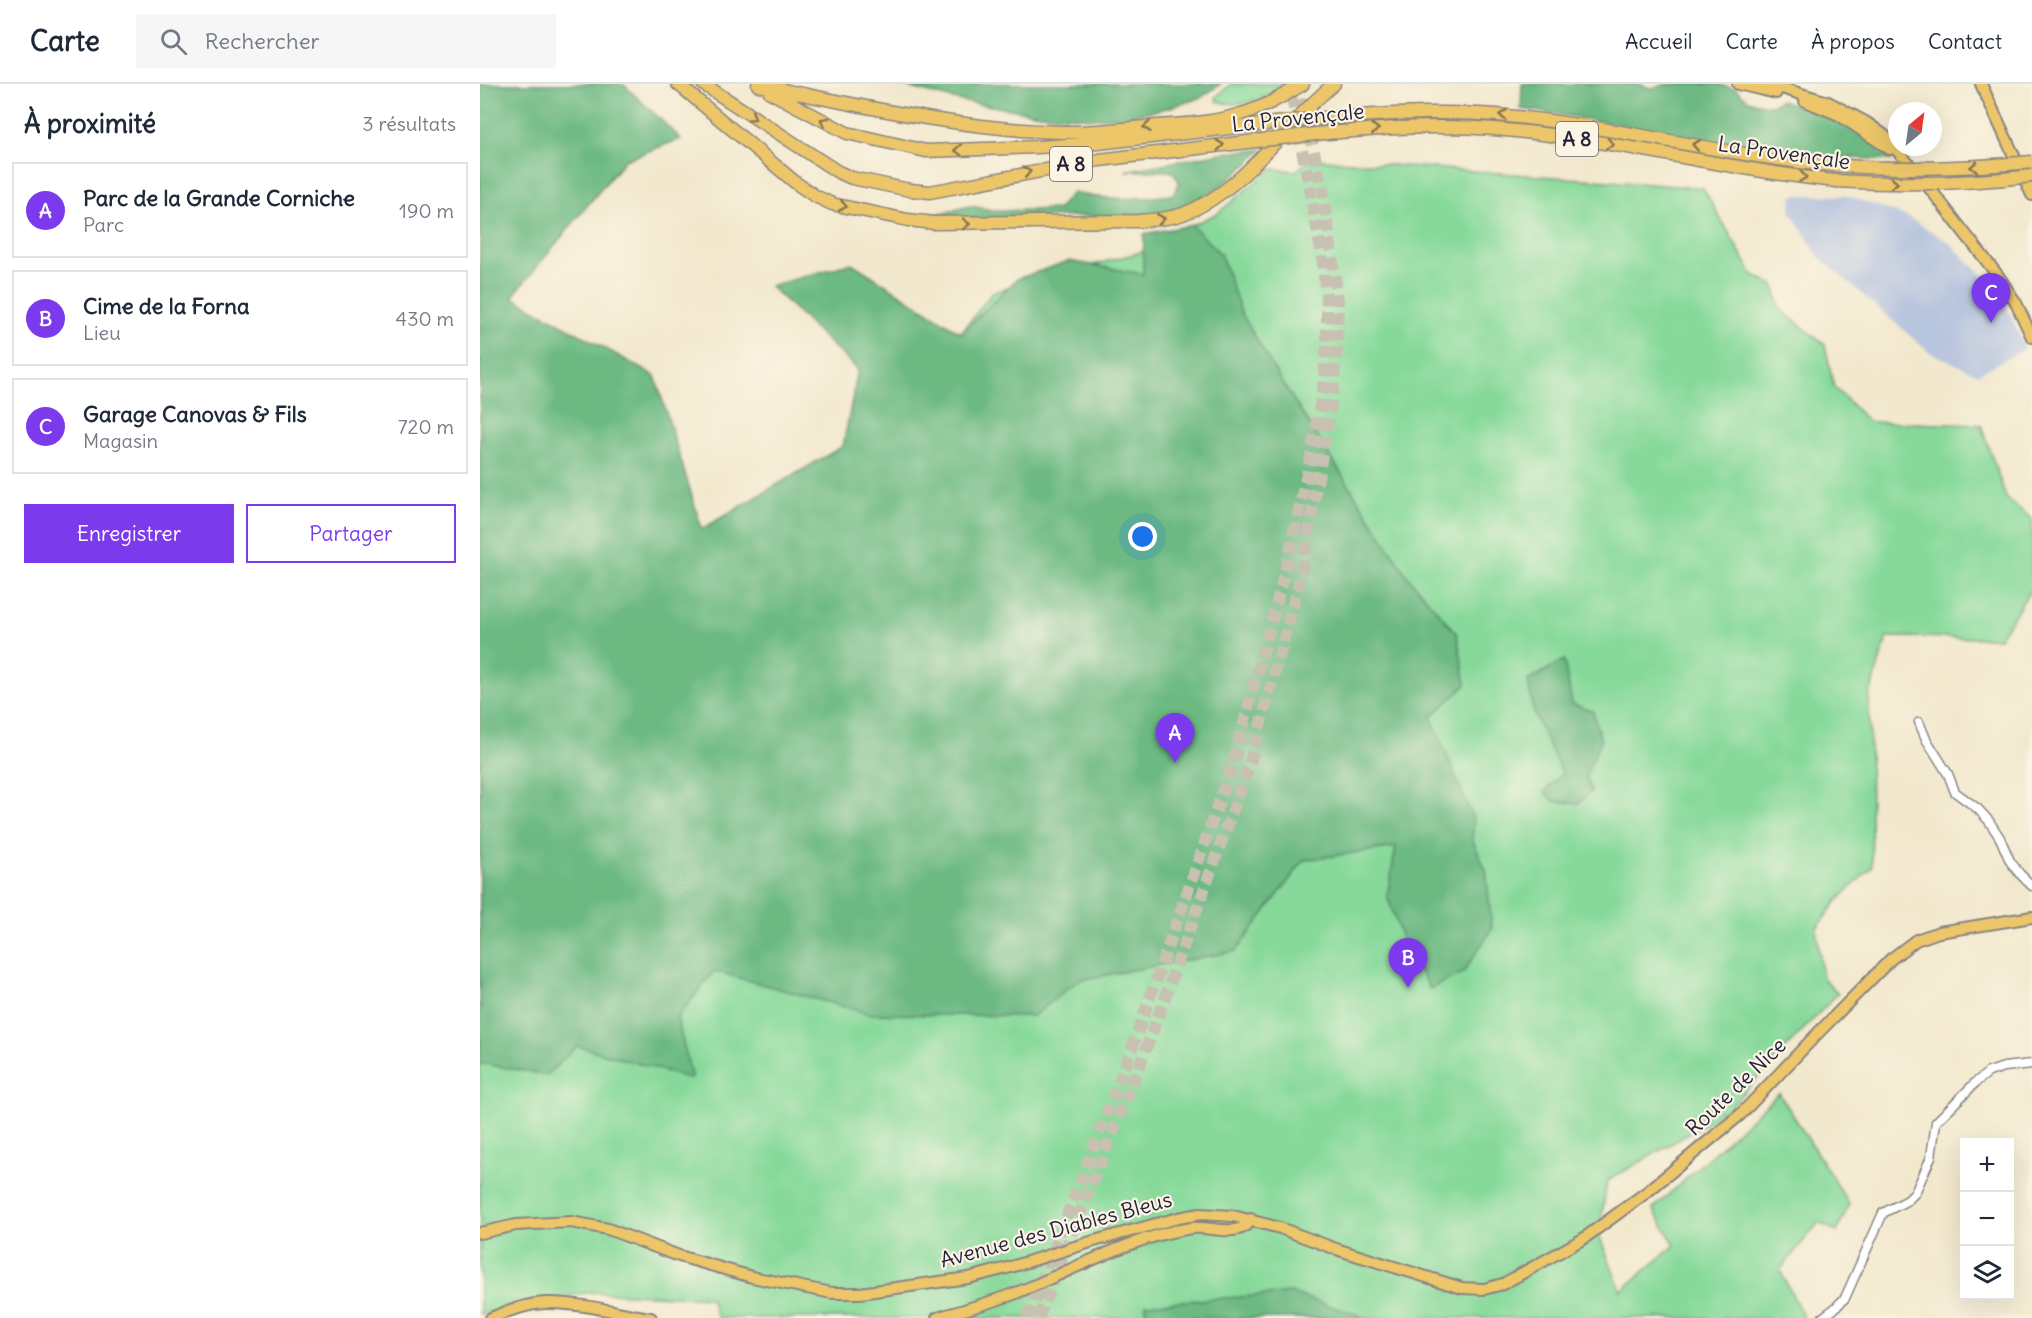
<!DOCTYPE html>
<html lang="fr">
<meta charset="utf-8">
<style>
body{margin:0;font-family:Delius,sans-serif;background:#f6f6f7;color:#1f2937}
.controls{position:absolute;right:18px;bottom:18px;display:grid;overflow:hidden;border-radius:0px;box-shadow:0 6px 24px #0002}
.controls button{width:54px;height:54px;display:grid;place-items:center;padding:0;border:0;border-bottom:2px solid #e0e1e3;background:#fff;color:#1f2937;font:30px sans-serif}
.compass{position:absolute;left:1408px;top:18px;width:54px;height:54px;border-radius:50%;background:#fff;box-shadow:0 6px 24px #0002;rotate:29deg}
.you{position:absolute;left:663px;top:453px;width:21px;height:21px;margin:-15px;border:4px solid #fff;border-radius:50%;background:#1a73e8;box-shadow:0 0 0 9px #1a73e833}
.badge{display:grid;place-items:center;width:39px;height:39px;border-radius:50%;background:#7c3aed;color:#fff;font-size:20px;font-weight:700}
.pin{position:absolute;translate:-50% -50px;filter:drop-shadow(0 2px 3px #0008)}
.pin::after{content:'';position:absolute;top:32px;width:21px;height:18px;background:inherit;clip-path:polygon(0 0,100% 0,50% 100%)}
.list{margin:0;padding:0;list-style:none}
h2{display:flex;justify-content:space-between;align-items:center;height:78px;margin:0;padding:0 24px;font-size:26px}
h2 small{font-size:20px;font-weight:400;color:#747a83}
.list li{display:grid;grid-template-columns:39px 1fr auto;gap:18px;align-items:center;box-sizing:border-box;height:96px;margin:0 12px 12px;padding:0 12px;border:2px solid #e0e1e3;border-radius:0px}
.list b{display:block;font-size:22px;white-space:nowrap}
.list p{margin:0;font-size:20px;white-space:nowrap;color:#747a83}
.list em{font-size:20px;font-style:normal;color:#747a83}
.actions{display:flex;gap:12px;padding:18px 24px}
.actions a{flex:1;padding:14px 0;border:2px solid #7c3aed;border-radius:0px;text-align:center;font-size:21px;color:#7c3aed}
.actions .main{background:#7c3aed;color:#fff}
.icon{flex:none;width:33px;height:33px;fill:none;stroke:currentColor;stroke-width:2;stroke-linecap:round;stroke-linejoin:round}
.map{position:relative;flex:none;width:1552px;height:1234px;overflow:hidden}
header{display:flex;align-items:center;gap:36px;box-sizing:border-box;height:84px;padding:0 30px;background:#fff;border-bottom:2px solid #e0e1e3}
header strong{font-size:28px}
nav{display:flex;gap:33px;margin-inline-start:auto;font-size:21px}
.search{width:420px;height:54px;background:#f6f6f7;display:flex;align-items:center;gap:15px;box-sizing:border-box;padding:0 21px;border-radius:0px;color:#747a83;font-size:22px}
main{display:flex}
aside{flex:1;background:#fff}
.map>svg:first-child{display:block}
</style>
<header>
<strong>Carte</strong>
<div class="search"><svg class="icon" aria-label="search" viewBox="0 0 24 24"><circle cx="10" cy="10" r="6"/><path d="M15 15l6 6"/></svg>Rechercher</div>
<nav><a>Accueil</a><a>Carte</a><a>À propos</a><a>Contact</a></nav>
</header>
<main>
<aside>
<h2>À proximité<small>3 résultats</small></h2>
<ul class="list">
<li><span class="badge">A</span><div><b>Parc de la Grande Corniche</b><p>Parc</p></div><em>190 m</em></li>
<li><span class="badge">B</span><div><b>Cime de la Forna</b><p>Lieu</p></div><em>430 m</em></li>
<li><span class="badge">C</span><div><b>Garage Canovas &amp; Fils</b><p>Magasin</p></div><em>720 m</em></li>
</ul>
<div class="actions"><a class="main">Enregistrer</a><a>Partager</a></div>
</aside>
<div class="map">
<svg width="1552" height="1234" viewBox="0 0 1552 1234">
<rect width="100%" height="100%" fill="#fcf5e5"/>
<filter id="ink" filterUnits="userSpaceOnUse"><feTurbulence type="fractalNoise" baseFrequency=".0167" numOctaves="2"/><feDisplacementMap in="SourceGraphic" scale="12" xChannelSelector="R" yChannelSelector="G"/><feConvolveMatrix kernelMatrix="1 2 1 2 8 2 1 2 1" color-interpolation-filters="sRGB"/></filter>
<filter id="wash" filterUnits="userSpaceOnUse"><feTurbulence type="fractalNoise" baseFrequency=".008" numOctaves="4" result="noise"/><feDisplacementMap in="SourceGraphic" scale="24" xChannelSelector="R" yChannelSelector="G"/><feGaussianBlur stdDeviation="1.35" result="paint"/><feColorMatrix in="noise" values="0 0 0 0 0 0 0 0 0 0 0 0 0 0 0 0 0 1.4 0 .05"/><feComposite in="paint" operator="in"/></filter>
<g filter="url(#wash)">
<rect width="100%" height="100%" fill="#f2e8cd"/>
<path fill="#b8c5de" d="M1313,111L1369,112L1428,133L1470,159L1512,201L1531,232L1545,265L1498,290L1449,268L1339,173L1310,127Z"/>
<path fill="#86d99a" stroke="#547e6a" stroke-width="1.5" d="M0,0L17,212L223,463L389,365L513,208L721,152L712,141L738,129L791,85L816,87L831,75L1223,104L1273,191L1294,201L1300,225L1345,261L1354,303L1389,338L1501,341L1526,414L1552,435V504L1519,554L1407,553L1389,613L1392,783L1357,817L1336,845L1343,894L1358,909L1244,1029L1240,1027L1231,1037L1127,1097L1119,1151L1141,1207L1195,1161L1173,1125L1299,1009L1369,1120L1357,1148L1339,1138L1300,1186L1324,1234H238L230,1214L110,1208L0,1230Z
M751,0H809C789,12 761,26 737,17L736,13Z"/>
<path fill="#6cb982" stroke="#476e5e" stroke-width="1.5" d="M0,0H143L201,55L145,76L32,213L175,292L222,445L363,362L378,286L290,202L372,179L481,249L537,195L589,177L663,190L664,150L712,141L741,171L761,228L795,287L928,493L977,550L986,601L951,633L994,737L992,755L1006,786L1012,845L983,889L950,905L924,860L907,812L916,763L824,776L756,867L599,896L553,932L390,930L234,887L197,934L212,995L97,962L67,991L0,979Z
M416,0H741L720,14L687,24L643,33L612,34L560,30L481,17Z
M1042,0H1158L1171,4L1189,0H1236L1256,5L1268,16L1284,21H1291L1301,16L1353,33L1395,60L1412,76C1388,75 1364,74 1339,71C1239,60 1141,39 1041,25Z
M783,65C757,90 730,115 695,126C686,129 676,130 667,131L477,135L450,132L490,122L518,127L578,125L593,108C621,117 661,115 691,111L696,107L699,97L694,89L689,87H645L742,69Z
M1084,576L1092,620L1113,627L1121,657L1106,691L1111,708L1098,720L1074,717L1065,708L1082,689L1054,630L1048,597Z
M811,1209L887,1234H665L666,1220Z"/>
</g>
<g filter="url(#ink)">
<g fill="none" stroke-linecap="round" stroke-linejoin="round">
<path stroke="#c8c0b0" stroke-width="12" stroke-dasharray="12 6" stroke-linecap="butt" d="M547,1234L651,967L753,679L805,488L832,368L843,303L847,262V220L842,172L832,118L813,19L806,0
M558,1234L665,968L769,682L820,496L852,314L857,266L858,217L844,112L822,14L817,0"/>
<g stroke="#8a8584" stroke-width="11">
<path id="minor" d="M1439,638L1446,655L1468,690L1475,708L1498,725L1509,737L1520,754L1530,777L1539,789L1552,802
M1342,1234L1354,1225L1365,1214L1403,1129L1428,1116L1435,1109L1451,1073L1456,1038L1496,998L1509,988L1524,983L1552,980"/>
</g>
<g stroke="#8a8584" stroke-width="14">
<path id="major" d="M1258,0L1296,9
M1288,0L1348,18L1387,39L1404,51L1451,106L1519,193L1536,219L1552,253
M1501,0L1552,111
M1325,17L1359,31L1410,65
M0,1149L36,1141L91,1138L128,1145L199,1172L272,1193L352,1209H380L488,1194L531,1183L614,1157L698,1134L720,1130L753,1132L800,1144L856,1165L982,1204L1004,1205L1023,1200L1103,1155L1167,1108L1261,1030L1338,949L1411,875L1436,856L1459,848L1552,833
M11,1234C27,1227 47,1220 65,1219C98,1218 138,1229 171,1234
M457,1234C483,1226 510,1219 536,1209C592,1187 652,1152 712,1144C731,1142 761,1155 771,1135"/>
</g>
<g stroke="#8a8584" stroke-width="15">
<path id="highway" d="M198,0L316,99L335,112L352,120L428,136L454,139L658,137C673,136 689,135 703,130C766,106 803,41 854,0
M223,0L358,88L372,94L430,106L450,108L619,76L776,57
M278,1C379,21 481,46 584,48C612,49 639,45 666,43C698,40 731,40 761,30C783,24 803,12 823,0
M290,8L367,49L446,67L557,63L618,59L803,38
M844,34C901,31 959,26 1016,31C1124,40 1228,68 1336,80
M836,50C895,45 954,40 1014,45C1129,54 1241,85 1356,97"/>
</g>
<use href="#minor" stroke="#fff" stroke-width="8"/>
<use href="#major" stroke="#ecc669" stroke-width="10"/>
<use href="#highway" stroke="#ecc669" stroke-width="12"/>
<g stroke="#8a8584" stroke-width="15" stroke-linecap="butt">
<path id="highway-bridge" d="M803,38L844,34
M776,57L836,50
M1336,80C1408,86 1479,85 1552,78
M1356,97C1421,101 1487,100 1552,92"/>
</g>
<use href="#highway-bridge" stroke="#ecc669" stroke-width="12"/>
</g>
<defs><path id="oneway-chevron" d="M-2-3.5L2.5 0L-2 3.5" fill="none" stroke-width="1.6" stroke-linecap="round" stroke-linejoin="round" transform="scale(1.5)"/></defs>
<g stroke="#877452">
<use href="#oneway-chevron" transform="translate(1023 31) rotate(-175)"/>
<use href="#oneway-chevron" transform="translate(272 33) rotate(34)"/>
<use href="#oneway-chevron" transform="translate(344 37) rotate(-151)"/>
<use href="#oneway-chevron" transform="translate(667 43) rotate(175)"/>
<use href="#oneway-chevron" transform="translate(895 45) rotate(-4)"/>
<use href="#oneway-chevron" transform="translate(1130 60) rotate(10)"/>
<use href="#oneway-chevron" transform="translate(740 61) rotate(-7)"/>
<use href="#oneway-chevron" transform="translate(1216 61) rotate(-170)"/>
<use href="#oneway-chevron" transform="translate(478 66) rotate(178)"/>
<use href="#oneway-chevron" transform="translate(1494 83) rotate(176)"/>
<use href="#oneway-chevron" transform="translate(547 88) rotate(-12)"/>
<use href="#oneway-chevron" transform="translate(1323 93) rotate(8)"/>
<use href="#oneway-chevron" transform="translate(1414 99) rotate(1)"/>
<use href="#oneway-chevron" transform="translate(363 122) rotate(12)"/>
<use href="#oneway-chevron" transform="translate(681 135) rotate(-9)"/>
<use href="#oneway-chevron" transform="translate(486 140)"/>
</g>
</g>
<g text-anchor="middle" stroke-width="4.5" stroke-linejoin="round" paint-order="stroke">
<g fill="#fcf5e5" stroke="#63616e" stroke-width="1.5">
<rect x="1076" y="38" width="42" height="34" rx="4.5"/>
<rect x="570" y="63" width="42" height="34" rx="4.5"/>
</g>
<g font-size="20" font-weight="bold" fill="#22223b">
<text x="1097" y="62">A 8</text>
<text x="591" y="87">A 8</text>
</g>
<g font-size="21" fill="#22223b" stroke="#fcf5e5">
<text transform="translate(818 34) rotate(-6)" y="7">La Provençale</text>
<text transform="translate(1304 69) rotate(8)" y="7">La Provençale</text>
<text transform="translate(1256 1003) rotate(-44)" y="7">Route de Nice</text>
<text transform="translate(576 1146) rotate(-15)" y="7">Avenue des Diables Bleus</text>
</g>
</g>
</svg>
<div class="controls">
<button>+</button>
<button>−</button>
<button><svg class="icon" aria-label="layers" viewBox="0 0 24 24"><path d="M12 4l9 5-9 5-9-5zM3 14l9 5 9-5"/></svg></button>
</div>
<svg class="compass" viewBox="-18 -18 36 36"><path d="M0-13l5 13h-10z" fill="#e53935"/><path d="M0 13l5-13h-10z" fill="#747a83"/></svg>
<div class="you"></div>
<div class="pin badge" style="left:695px;top:679px">A</div>
<div class="pin badge" style="left:928px;top:904px">B</div>
<div class="pin badge" style="left:1511px;top:239px">C</div>
</div>
</main>
